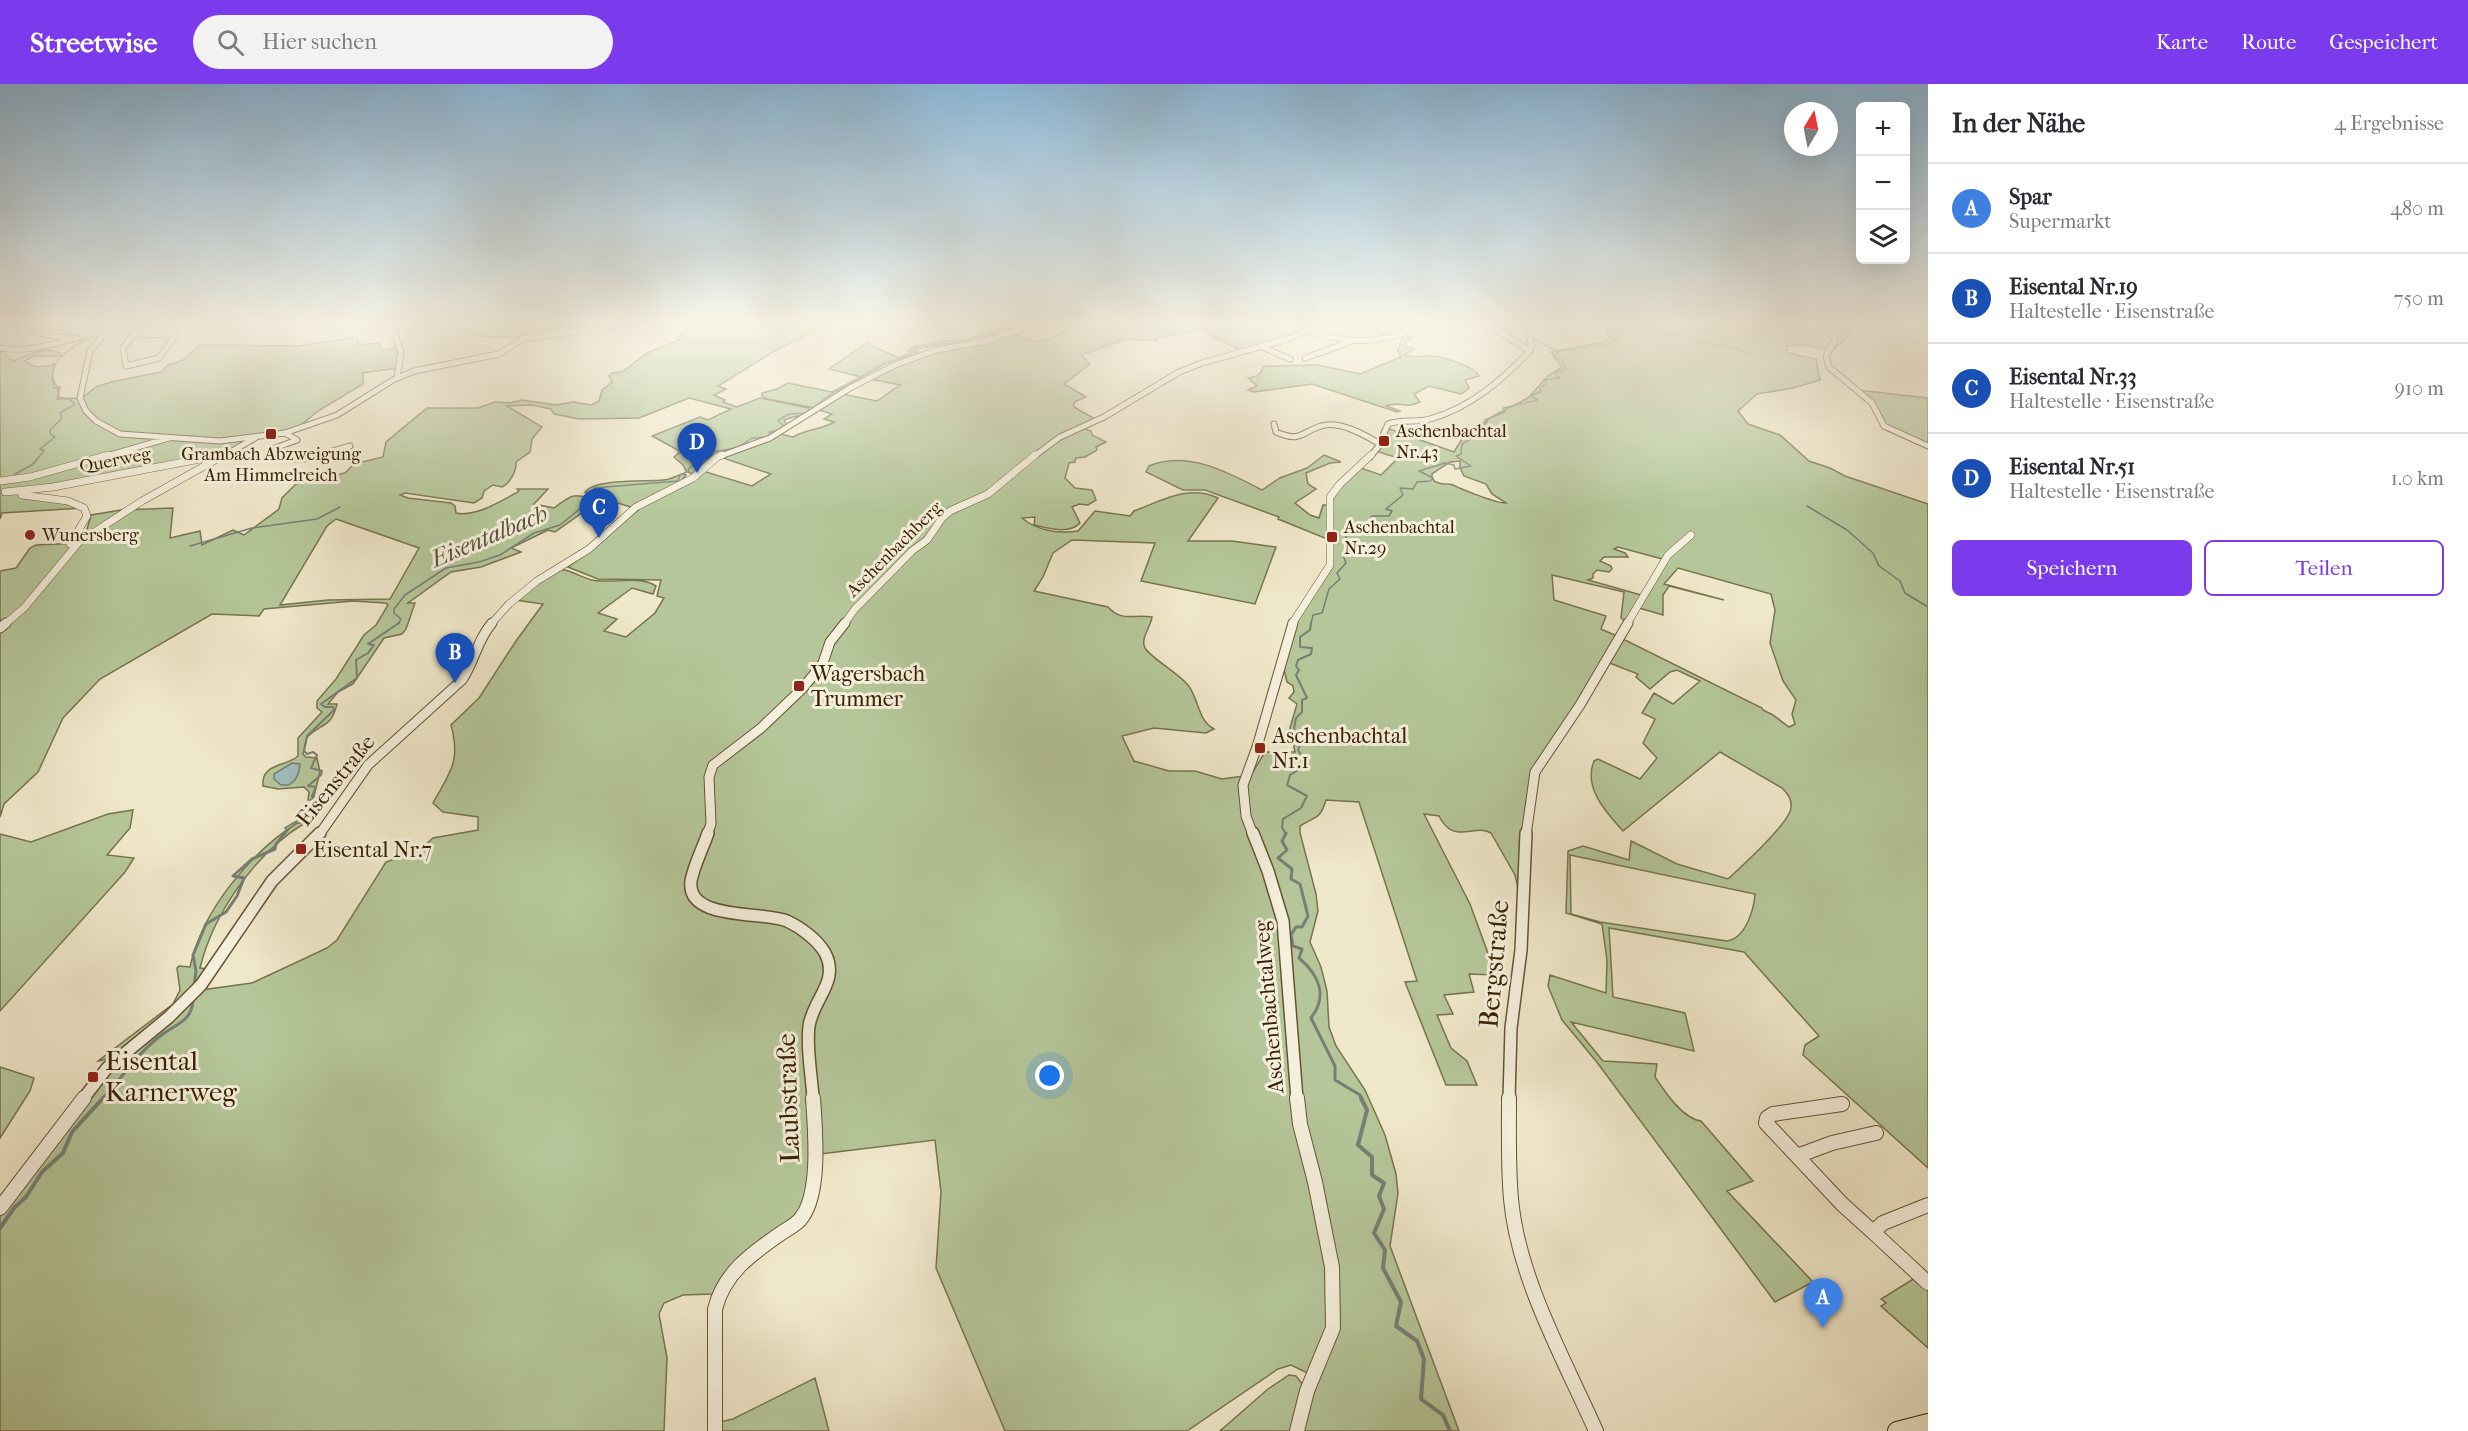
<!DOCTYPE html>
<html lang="de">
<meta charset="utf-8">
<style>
body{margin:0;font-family:"IM FELL French Canon",serif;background:#f2f2f3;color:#2b2b33}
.controls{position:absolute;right:18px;top:18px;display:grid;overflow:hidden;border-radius:9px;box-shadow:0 6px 24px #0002}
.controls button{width:54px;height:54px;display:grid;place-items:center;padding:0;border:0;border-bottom:2px solid #e1e1e2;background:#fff;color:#2b2b33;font:30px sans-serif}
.compass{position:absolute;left:1784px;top:18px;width:54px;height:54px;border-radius:50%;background:#fff;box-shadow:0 6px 24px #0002;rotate:10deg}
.you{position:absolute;left:1050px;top:992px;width:21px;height:21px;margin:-15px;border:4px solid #fff;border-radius:50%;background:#1a73e8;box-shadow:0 0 0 9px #1a73e833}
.badge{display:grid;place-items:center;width:39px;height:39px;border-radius:50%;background:#7c3aed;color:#fff;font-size:20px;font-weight:700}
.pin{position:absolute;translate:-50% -50px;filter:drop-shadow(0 2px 3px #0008)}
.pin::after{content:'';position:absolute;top:32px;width:21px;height:18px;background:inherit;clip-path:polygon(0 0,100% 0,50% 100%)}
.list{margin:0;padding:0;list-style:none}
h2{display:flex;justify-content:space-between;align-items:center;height:78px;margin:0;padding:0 24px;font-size:26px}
h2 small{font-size:20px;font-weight:400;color:#7c7c81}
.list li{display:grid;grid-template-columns:39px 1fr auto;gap:18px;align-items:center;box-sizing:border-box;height:90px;padding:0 24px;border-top:2px solid #e1e1e2}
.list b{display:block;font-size:22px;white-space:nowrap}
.list p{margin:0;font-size:20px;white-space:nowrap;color:#7c7c81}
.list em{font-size:20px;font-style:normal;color:#7c7c81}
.actions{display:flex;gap:12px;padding:18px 24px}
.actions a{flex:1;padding:14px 0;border:2px solid #7c3aed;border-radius:9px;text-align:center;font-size:21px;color:#7c3aed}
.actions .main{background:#7c3aed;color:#fff}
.icon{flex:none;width:33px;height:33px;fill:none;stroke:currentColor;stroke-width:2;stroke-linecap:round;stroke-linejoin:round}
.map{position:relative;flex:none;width:1928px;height:1347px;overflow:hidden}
header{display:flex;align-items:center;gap:36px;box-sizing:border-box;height:84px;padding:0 30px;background:#7c3aed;color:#fff}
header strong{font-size:28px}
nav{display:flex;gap:33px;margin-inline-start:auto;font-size:21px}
.search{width:420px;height:54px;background:#f2f2f3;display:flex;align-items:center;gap:15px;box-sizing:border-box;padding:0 21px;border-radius:33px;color:#7c7c81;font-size:22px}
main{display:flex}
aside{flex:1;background:#fff}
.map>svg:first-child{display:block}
</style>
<header>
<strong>Streetwise</strong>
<div class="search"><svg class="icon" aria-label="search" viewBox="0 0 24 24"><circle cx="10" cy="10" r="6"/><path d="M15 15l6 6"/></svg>Hier suchen</div>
<nav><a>Karte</a><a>Route</a><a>Gespeichert</a></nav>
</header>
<main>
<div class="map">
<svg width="1928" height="1347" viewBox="0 0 1928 1347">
<rect width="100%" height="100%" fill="#f0e8ca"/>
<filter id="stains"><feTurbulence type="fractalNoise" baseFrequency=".00333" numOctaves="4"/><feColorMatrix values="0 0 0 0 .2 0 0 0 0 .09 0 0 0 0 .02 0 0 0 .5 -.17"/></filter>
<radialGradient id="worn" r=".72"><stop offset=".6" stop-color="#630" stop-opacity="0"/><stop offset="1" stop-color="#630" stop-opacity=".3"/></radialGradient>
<path fill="#b5c79a" stroke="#78744e" stroke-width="1.5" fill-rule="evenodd" d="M438,238H631L522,254L478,252Z
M693,238H822L811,249L773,268L718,302L726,305L714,311L725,316L723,318L737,323L760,314L808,324L810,328C803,332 793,332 784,336L788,342L772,352L712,371L692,390L686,387L683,381L674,373L679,369L678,366L652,352L700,333L708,336L731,325L689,314L639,334L579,335L554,330L551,325L531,321L507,322L542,343L532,355L530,368L516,378C517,387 509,400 502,403L493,401L484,407L482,414L474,419L405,409L400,411L408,414L451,419L455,422L456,429C476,433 499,418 516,409L519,407L517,405H548L534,420L554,424C576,407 574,411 600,416L555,448L548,446L511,464L521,468L481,483L451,488L408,519H415L406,545L402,550L384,554L353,600L338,608L328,620H337C331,644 323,638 307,653L303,670L306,673L317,674L320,688L313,716H308L309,708L304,703L278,705L263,702C261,679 286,683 298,672V654L322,628L317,624V617L336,595L364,551L376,541L388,521L385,519L353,517L264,525L259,532L212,530L100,595L63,634L38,688L4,720L0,733V487L16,484L30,464L36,461L80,459L84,456L91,431L121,426L173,424L170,454L200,447L202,461L233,446L244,451L279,425L282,414L296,400L345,389L354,380L383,373L386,358L427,324H478L495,318L510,319L522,316L556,321L573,318L591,321L599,317L602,306L612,298L609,292L612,289L622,288L647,269L681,255L679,252ZM336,435L419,464L390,515L328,516L280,521L327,442Z
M1031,238H1040L989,252L979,258L1012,249L1035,258L1052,254L1072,242L1063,238H1285L1278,248L1293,251L1242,267L1212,252L1204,246L1155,254L1157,257L1127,255L1081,271L1090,280L1064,300L1086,313L1074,318V323L1095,335L1079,343L1091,347L1092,351L1106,358L1096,363L1097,366L1085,373L1076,374L1075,378L1069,379L1065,394L1075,404L1092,406L1096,416L1088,421L1079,420L1072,423L1080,439C1069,451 1048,444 1034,441L1035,433L1022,434C1037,447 1060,450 1078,447L1095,427L1130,432L1134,427C1161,417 1189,400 1218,414L1188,457H1232L1276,463L1255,520L1141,497L1155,459L1072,456L1053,469L1043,493L1034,507L1108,523C1121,538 1133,530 1152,533C1151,543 1140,554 1145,564C1151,574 1178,589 1188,601C1199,615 1198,637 1214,645L1206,649L1154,644L1122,652L1134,677L1169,687H1195L1222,695L1251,691L1265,668H1295L1290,644L1297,620L1289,614L1294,608L1293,602L1287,598L1282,578L1293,542L1332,482L1331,417L1338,404L1361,384L1381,391L1398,374L1376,367L1383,357L1387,344L1454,368L1463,353L1495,331L1528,314L1549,291L1562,283L1551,268L1605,258L1609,253L1606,247L1621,242L1623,238H1844L1851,249L1832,267L1803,261L1786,262L1788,269L1816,275L1820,296L1793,304L1757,310L1738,327L1748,340L1780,351L1809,377L1830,384L1845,392L1928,420V1084L1803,971L1805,961L1819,952L1744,868L1609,844L1613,913L1685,929L1694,967L1571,938L1603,977L1657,980L1655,993C1665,1008 1683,1035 1701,1037L1753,1097L1727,1107L1813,1198L1775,1218L1596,977L1562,936L1548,902L1550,891L1606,909L1607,876L1602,840L1566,829L1568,767L1583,762L1629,776L1631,757L1677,780L1728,795C1742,782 1789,740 1791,724C1792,715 1788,710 1782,704L1720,668L1623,747C1606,728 1583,704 1594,677L1598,675L1640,695L1657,674L1643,659L1655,635L1642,629L1654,609L1673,620L1700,597L1677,586L1670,588L1650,605L1636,593L1638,590L1607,578L1621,554L1762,624L1763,626L1773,631L1789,643L1795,640L1792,630L1796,616L1783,597L1770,559L1775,526L1771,510L1678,484L1664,500L1724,516L1669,502L1663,511V531L1639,524L1666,476L1618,463L1614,465L1625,469L1628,473H1604L1600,477L1611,482L1612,485L1609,488L1597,486L1593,490V494L1588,496L1641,511L1626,538L1621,534L1624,508L1552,491L1554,516L1606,532L1601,545L1617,552L1577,620L1533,688L1521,766V816L1515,791L1491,749C1474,739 1454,762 1439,732L1424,730L1470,820L1496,891L1469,890L1474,908L1444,911L1453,930L1437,931L1451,964L1467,977L1477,1001H1446L1405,898L1417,897L1359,718L1326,716C1320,736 1316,732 1300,742V749L1316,810L1318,827L1310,858L1321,883L1327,907L1329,943L1336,962L1365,1006L1385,1051L1396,1090L1398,1109L1390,1162L1459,1347H1303L1318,1294L1291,1281L1278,1285L1187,1347H1005L936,1184L941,1108L935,1056L812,1071C811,1090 811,1117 799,1132C772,1156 729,1175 714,1210L683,1211L664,1219L659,1230L667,1274L664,1347H0V1131L6,1122L111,985L180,927L201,906L252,899L327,864L337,856L386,778L421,765L433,754L478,746V733L443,728L433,719C450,688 461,678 451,641L479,614L516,557L543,520L515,516C527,506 541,491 556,486C567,483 581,494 592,496C611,500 639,491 656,502L653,510L632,504L598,529L617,535L604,547L626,553L655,529L664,514L657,512L661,496L598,495L568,483L598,461L623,437L638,426L636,425L696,394L703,387L752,402L771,390L720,373L780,350L793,353C806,345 821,346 834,338L824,335L832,330L819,326L842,310L877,317L900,301L870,295L872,293L922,271L978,258L944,260L917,265L916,267L919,270C912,274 904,275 897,278C869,292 842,308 815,324L767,315L762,312V309L777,305L788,299L832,308L861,293L829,285L867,259L898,274L910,270L908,267L912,263L942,257L968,256L987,248ZM1460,377V384L1464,392L1486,400L1492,410L1506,419C1498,420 1461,405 1453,401C1449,399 1443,401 1439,399C1434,398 1434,397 1432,393V390L1450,378ZM1570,771L1755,810C1754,825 1746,854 1727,857L1600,838L1571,830Z
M1336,238H1426L1389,251Z
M1400,252L1412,254L1403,261L1414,265L1404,271C1414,274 1422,272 1432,272C1442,272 1475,283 1479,292L1465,296L1469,304L1461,310L1429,302L1414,310L1420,318C1404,326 1398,316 1386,322L1400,327L1397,328L1312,300L1254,308L1248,306L1257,302L1248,294C1256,293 1261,291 1263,283L1267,282L1318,281L1360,290L1401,273L1398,267L1402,254Z
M357,253L359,261L379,259L382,266L398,264L397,284L363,289V300L318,327L297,344L260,353L225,369L25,409L83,424L2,429L0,435V266L13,277C27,272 50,259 63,272H33L25,277C35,285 43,283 54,280L52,293L54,304L60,303L57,315L82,314L96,303L111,298L161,288L168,281L183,276L200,261L298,262Z
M1858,306L1928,314V362L1886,342L1881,331Z
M1324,371L1341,378L1330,379L1306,389L1308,400L1316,405L1295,419L1310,431L1319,434L1323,421H1327V455L1278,435L1279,433L1205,406H1183L1146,388L1149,382C1187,366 1228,388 1262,406L1280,394L1307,384Z
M682,390L686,391C678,404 647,416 633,424L585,408C595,394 646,398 663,396C670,396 676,392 682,390Z
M133,726L130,744L107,771L134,774L125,788L0,927V750L31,758L108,730Z
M297,739H305C256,768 213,830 200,884L209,885C200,895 192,908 182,917C168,930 114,977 98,977L173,920L180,906L177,884L179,882L190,883C202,827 249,770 297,739Z
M0,983L34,994L30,1007L0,1054Z
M1915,1194L1928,1203V1264L1881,1222L1886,1219L1881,1215Z
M1289,1291L1296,1292L1303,1301L1291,1347H1220L1268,1305Z
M815,1294L829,1347H719V1338L733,1335Z"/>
<path fill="#a0bdc2" stroke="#777f75" stroke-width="1.5" d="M292,679L300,680C300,688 296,698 288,701H281L274,695V690Z"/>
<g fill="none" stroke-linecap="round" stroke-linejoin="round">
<path stroke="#777f75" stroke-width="1.5" d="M1494,242L1515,247
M1634,244C1659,246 1676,252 1700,258C1719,262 1728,260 1747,269
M1532,254L1558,268
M976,257L985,251L1009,245L1006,243H1023L1030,240
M1561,276L1554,274L1558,268L1596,260L1605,262L1618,255L1610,248L1628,242L1625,238
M784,343L778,336L789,330L806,329L828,312L885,279L916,270L911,267L919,262L964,258
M15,390L32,381L44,367L40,365L55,353L50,350V346L62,334L60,329L75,320L69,315L59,313C59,305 55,301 53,294C50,272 78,261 92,252L91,248L84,245L30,247L48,238
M1807,422L1847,446L1873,469L1879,482L1900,497L1905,509L1928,523
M190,462L252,444L317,435L340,423
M398,540L401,535L394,529V525L405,511L446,484L479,478L500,471L534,449L560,441L597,411L594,404L678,397L680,391L689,387L688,385L711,368L737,364L752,354L766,353L771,350L769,348L780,346
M1311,540L1313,531L1322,529L1329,505L1340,495L1337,489L1346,479L1342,469L1346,466V451L1364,444L1372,432H1389L1392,427L1386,425L1403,411L1400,404L1413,405L1417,398L1430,397L1433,394L1419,387L1445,379L1454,381L1455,385L1471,382L1456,372L1461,370L1462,360L1472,354L1470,351L1480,346L1487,338L1485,336L1505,328L1503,324L1538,316L1531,312L1540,308V304L1546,300L1544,296L1560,294L1555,289L1566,285L1563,277"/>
<path stroke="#777f75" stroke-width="2" d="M284,751L288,746L285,744L314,727L312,712L316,703L308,702L321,691L322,687L311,684L317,671L313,668L307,670L304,667L307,652L334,626L333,623H325L321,620L357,594L356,576L368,569L374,561L368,560L399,539
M1286,751L1282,743L1283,735L1301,724L1307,712L1287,701L1290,691L1301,684L1304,676L1298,666L1302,655L1294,645L1296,634L1302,628V616L1307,614L1296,591L1299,586L1296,582L1298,576L1311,570L1312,564L1300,563V553L1310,546L1311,539"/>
<path stroke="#777f75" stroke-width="3" d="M1286,749L1282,757L1287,766L1278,774L1292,785L1291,795L1300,800L1308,832L1302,843H1296L1291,851L1293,862L1302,865L1299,874C1319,891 1328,912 1311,934L1335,982V996L1360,1011L1362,1015
M194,902L196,887L193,871L206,840L226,828L237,812L244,794L233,792L252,775L275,765L276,760L285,749
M102,1015C123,993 138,968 163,950C178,939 191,937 193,917"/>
<path stroke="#777f75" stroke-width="4" d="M1361,1014L1367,1026L1358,1061L1372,1073V1091L1384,1099L1379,1112L1384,1125L1374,1149L1385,1166L1383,1184L1401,1218L1396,1242L1417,1257L1424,1275L1421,1315L1443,1331L1450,1347
M0,1144L14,1124L26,1113L42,1088L63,1069L72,1048L103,1014"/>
<g stroke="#685333" stroke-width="7">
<path id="minor-far4" d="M94,238L101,243V254L90,267L80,314L86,327L96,337L120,350L220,357L285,349L337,331L393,296L414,287L499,270L523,255L637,238
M1524,238L1533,243L1529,253L1532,262L1528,264
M1824,238L1835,256L1826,272L1829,283L1872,319L1884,342L1928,362
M100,242L179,238
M0,246L19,238
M129,247L140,251L176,250
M1307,247C1354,261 1384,261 1428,238
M39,249L69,254
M134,250L123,264L126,282L159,274L176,250
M396,254L401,268L397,294
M1262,263L1290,275
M2,264C33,270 71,254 101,248
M1305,274L1350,258
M1274,340L1276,348C1301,359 1301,348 1321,342C1339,336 1365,351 1380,360
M103,373L169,354
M213,373L221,371
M222,373L255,354
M275,373V364L297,356L285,349
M312,373L350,362
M718,373L770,354L850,304L895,281L936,266L982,258L1044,238
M1033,373L1060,353L1104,333L1179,288L1202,279L1288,255L1324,238
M1370,373L1378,363L1388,340C1402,335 1416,339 1430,335C1470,324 1502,296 1530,267L1497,246L1474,238"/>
</g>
<g stroke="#685333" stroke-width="8">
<path id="minor-far3" d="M275,371V373L303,375L317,371
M0,397L30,393L108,371
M5,408L53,403L221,371
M22,411L68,417L84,424L87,432L70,460H76
M5,540L24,524L79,458L142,417L224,371
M491,540L509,520L537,497L589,465L636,423L693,394L717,373L722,371
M844,540L855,525L912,467L927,456L942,434L950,427L988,410L1035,371
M1292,540L1330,481V413L1340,400L1371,371
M1627,540L1668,471L1691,451"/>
</g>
<g stroke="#685333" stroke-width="11">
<path id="minor-far2" d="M0,544L6,539
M319,751L368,681L462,596C475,577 477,556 492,539
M707,751L711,740L709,693L713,681L761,644L803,604L823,579L830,558L845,539
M1253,751L1246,732L1243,701L1257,663L1293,539
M1526,751L1535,688L1580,621L1628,539"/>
</g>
<g stroke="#685333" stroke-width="14">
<path id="minor-far1" d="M708,749C703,764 694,781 691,797C686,837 762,827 787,837C800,843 818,856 825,869C840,897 813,915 809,942C806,965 812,992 813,1015
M1253,749L1268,787L1283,837L1297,1015
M83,1015L107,984L169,933L201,901L272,797L320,749
M1509,1015L1511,944L1521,866L1526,749"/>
</g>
<g stroke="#685333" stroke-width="16">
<path id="minor" d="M1297,1014L1300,1040L1315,1098L1332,1183L1333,1244L1307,1307L1297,1347
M1509,1014C1509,1047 1508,1082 1511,1115C1518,1194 1564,1275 1596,1347
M1842,1020L1773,1030L1767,1034L1766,1039L1842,1120L1873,1148
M1797,1072L1832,1059L1876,1049
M1928,1121L1883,1139L1873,1148L1928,1199
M0,1124L84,1014
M715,1347V1225C724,1189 751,1170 780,1150C787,1145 798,1140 802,1133C821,1107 815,1045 813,1014"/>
</g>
<g stroke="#3a2101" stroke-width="20">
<path id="major" d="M1897,1347L1928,1339"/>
</g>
<use href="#minor-far4" stroke="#f5f0dd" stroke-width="5"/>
<use href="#minor-far3" stroke="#f5f0dd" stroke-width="7"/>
<use href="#minor-far2" stroke="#f5f0dd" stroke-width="9"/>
<use href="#minor-far1" stroke="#f5f0dd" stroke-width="11"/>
<use href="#minor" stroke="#f5f0dd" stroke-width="14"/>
<use href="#major" stroke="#f0e8ca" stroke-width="18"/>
</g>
<linearGradient id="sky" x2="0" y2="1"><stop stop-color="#8bb8d9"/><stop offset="0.56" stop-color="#f8f5e7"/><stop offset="1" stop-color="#f8f5e7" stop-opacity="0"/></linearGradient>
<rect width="1928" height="427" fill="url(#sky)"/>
<g fill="#8f2418" stroke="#f5f0dd" stroke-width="2">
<rect x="265" y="344" width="12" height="12" rx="3"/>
<rect x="1378" y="351" width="12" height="12" rx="3"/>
<circle cx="30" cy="451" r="6"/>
<rect x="1326" y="447" width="12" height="12" rx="3"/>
<rect x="793" y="596" width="12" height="12" rx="3"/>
<rect x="1254" y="658" width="12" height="12" rx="3"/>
<rect x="295" y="759" width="12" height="12" rx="3"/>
<rect x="87" y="987" width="12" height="12" rx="3"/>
</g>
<g text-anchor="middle" stroke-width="6" stroke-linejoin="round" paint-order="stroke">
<g font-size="18" fill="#3a2101" stroke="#f5f0dd" text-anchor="start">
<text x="1396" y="353">Aschenbachtal<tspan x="1396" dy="21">Nr.43</tspan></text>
<text x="271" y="376" text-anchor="middle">Grambach Abzweigung<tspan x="271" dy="21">Am Himmelreich</tspan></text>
<text x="1344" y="449">Aschenbachtal<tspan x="1344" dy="21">Nr.29</tspan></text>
<text x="42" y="457">Wunersberg</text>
</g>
<g font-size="18" fill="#3a2101" stroke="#f5f0dd">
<text transform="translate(115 376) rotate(-11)" y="6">Querweg</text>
<text transform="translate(894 465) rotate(-45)" y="6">Aschenbachberg</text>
</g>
<g font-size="22" fill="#3a2101" stroke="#f5f0dd" text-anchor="start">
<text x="811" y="597">Wagersbach<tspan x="811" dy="25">Trummer</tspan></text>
<text x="1272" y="659">Aschenbachtal<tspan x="1272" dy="25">Nr.1</tspan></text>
<text x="313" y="773">Eisental Nr.7</text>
</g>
<g font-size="22" fill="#3a2101" stroke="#f5f0dd">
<text transform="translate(335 696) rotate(-51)" y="8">Eisenstraße</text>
<text transform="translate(1268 923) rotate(-95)" y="8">Aschenbachtalweg</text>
</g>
<g font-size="24" font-style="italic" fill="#59503b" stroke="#f5f0dd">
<text transform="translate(489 452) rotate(-23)" y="8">Eisentalbach</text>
</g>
<g font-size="27" fill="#3a2101" stroke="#f5f0dd">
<text transform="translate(1494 880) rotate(-85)" y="9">Bergstraße</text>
<text transform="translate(788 1014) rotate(-92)" y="9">Laubstraße</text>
</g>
<g font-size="27" fill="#3a2101" stroke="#f5f0dd" text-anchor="start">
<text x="105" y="986">Eisental<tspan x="105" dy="31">Karnerweg</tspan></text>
</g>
</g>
<rect width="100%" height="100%" filter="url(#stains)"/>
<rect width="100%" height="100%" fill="url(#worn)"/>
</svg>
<div class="controls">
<button>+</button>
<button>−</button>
<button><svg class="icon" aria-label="layers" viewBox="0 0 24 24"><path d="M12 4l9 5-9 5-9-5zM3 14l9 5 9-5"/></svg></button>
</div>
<svg class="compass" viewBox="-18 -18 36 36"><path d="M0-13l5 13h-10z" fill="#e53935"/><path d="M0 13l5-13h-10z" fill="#7c7c81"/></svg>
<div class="you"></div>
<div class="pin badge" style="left:1823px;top:1244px;background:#3f7fe0">A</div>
<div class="pin badge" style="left:455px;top:599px;background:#1a4fb4">B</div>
<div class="pin badge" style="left:599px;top:454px;background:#1a4fb4">C</div>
<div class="pin badge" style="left:697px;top:389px;background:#1a4fb4">D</div>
</div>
<aside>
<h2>In der Nähe<small>4 Ergebnisse</small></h2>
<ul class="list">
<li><span class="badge" style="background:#3f7fe0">A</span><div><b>Spar</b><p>Supermarkt</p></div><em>480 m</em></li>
<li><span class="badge" style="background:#1a4fb4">B</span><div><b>Eisental Nr.19</b><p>Haltestelle · Eisenstraße</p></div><em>750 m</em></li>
<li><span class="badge" style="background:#1a4fb4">C</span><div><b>Eisental Nr.33</b><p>Haltestelle · Eisenstraße</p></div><em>910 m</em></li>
<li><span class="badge" style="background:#1a4fb4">D</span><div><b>Eisental Nr.51</b><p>Haltestelle · Eisenstraße</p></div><em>1.0 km</em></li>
</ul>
<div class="actions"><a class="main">Speichern</a><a>Teilen</a></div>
</aside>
</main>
